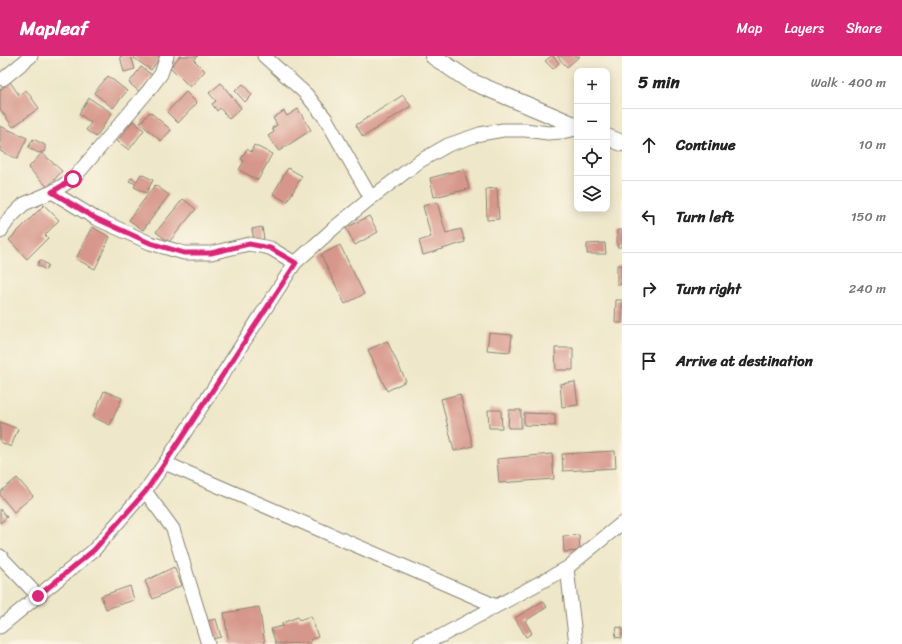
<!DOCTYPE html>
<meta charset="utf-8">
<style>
body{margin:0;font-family:Sriracha,sans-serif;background:#f2f2f2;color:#222}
.controls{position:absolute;right:12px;top:12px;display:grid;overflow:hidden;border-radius:8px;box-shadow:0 2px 10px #0003}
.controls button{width:36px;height:36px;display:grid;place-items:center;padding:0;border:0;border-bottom:1px solid #e0e0e0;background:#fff;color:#222;font:20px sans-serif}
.stop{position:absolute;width:12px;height:12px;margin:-9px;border:3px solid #db2777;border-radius:50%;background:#fff}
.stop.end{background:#db2777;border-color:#fff;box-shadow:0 1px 4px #0008}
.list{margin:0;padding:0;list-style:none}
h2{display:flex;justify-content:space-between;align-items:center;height:52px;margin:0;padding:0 16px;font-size:17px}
h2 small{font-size:13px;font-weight:400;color:#767676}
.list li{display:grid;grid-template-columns:26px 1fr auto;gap:12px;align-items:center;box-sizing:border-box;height:72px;padding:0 16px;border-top:1px solid #e0e0e0}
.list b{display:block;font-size:15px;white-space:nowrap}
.list em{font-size:13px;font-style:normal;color:#767676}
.icon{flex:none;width:22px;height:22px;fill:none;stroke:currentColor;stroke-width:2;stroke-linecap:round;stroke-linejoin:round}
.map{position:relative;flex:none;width:622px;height:588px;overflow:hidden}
header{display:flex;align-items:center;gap:24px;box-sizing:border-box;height:56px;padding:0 20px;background:#db2777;color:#fff}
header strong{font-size:19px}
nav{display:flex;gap:22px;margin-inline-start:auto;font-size:14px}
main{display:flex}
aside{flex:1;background:#fff}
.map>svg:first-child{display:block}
</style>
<header>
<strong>Mapleaf</strong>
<nav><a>Map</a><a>Layers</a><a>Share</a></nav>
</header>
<main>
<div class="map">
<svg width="622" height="588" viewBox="0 0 622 588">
<rect width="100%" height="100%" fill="#fcf5e5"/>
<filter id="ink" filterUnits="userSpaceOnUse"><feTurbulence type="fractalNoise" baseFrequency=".025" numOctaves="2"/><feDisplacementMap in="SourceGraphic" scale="8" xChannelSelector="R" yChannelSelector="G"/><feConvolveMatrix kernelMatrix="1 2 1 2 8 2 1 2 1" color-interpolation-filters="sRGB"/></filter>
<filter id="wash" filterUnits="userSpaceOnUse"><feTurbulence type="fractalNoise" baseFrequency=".012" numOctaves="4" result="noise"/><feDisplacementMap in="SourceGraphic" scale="16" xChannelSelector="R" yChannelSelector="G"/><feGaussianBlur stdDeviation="0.9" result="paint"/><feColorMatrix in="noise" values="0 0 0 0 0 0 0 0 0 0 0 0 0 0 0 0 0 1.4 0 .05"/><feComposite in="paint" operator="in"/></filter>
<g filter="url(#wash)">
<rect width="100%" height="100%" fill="#eee7c9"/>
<g id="blocks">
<path fill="#d7968b" d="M120,0H131L135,13L124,16Z
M135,0H161L151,14L134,2Z
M180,0H198L194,4L205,15L190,31L170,11Z
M551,0H553L559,7L553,13L545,5Z
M557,0H580L567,11Z
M141,11L152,19L139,35L129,27Z
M108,20L127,35L113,52L94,37Z
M10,26L19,39L26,34L39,52L13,71L0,53V34Z
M221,27L241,52L229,63L220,52L217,55L212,48L216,45L209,37Z
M243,28L252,39L245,46L235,35Z
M186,36L197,47L178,67L167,56Z
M403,39L411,50L363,81L356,69Z
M89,42L112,57L96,81L86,74L91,67L79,58Z
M298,53L311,74L279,95L268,80L274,76L272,72L277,69L273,62L284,55L287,60Z
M150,56L171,74L161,85L140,67Z
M133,65L144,74L129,94L117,85Z
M0,70L27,82L17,103L0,95Z
M33,83L45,89V95L39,97L28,92Z
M254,89L272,98L258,124L239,114L244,105L241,103L247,93L251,96Z
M42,97L62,115L48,131L28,112Z
M288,112L302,120L287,146L273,138Z
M464,113L469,133L434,141L430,122Z
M141,118L153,124L146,137L134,131L136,128L129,125L131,122L137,125Z
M155,129L169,139L143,174L129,164Z
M497,132L499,163L487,164L486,133Z
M183,143L196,153L169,186L156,176Z
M437,146L446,177L461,173L465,186L423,199L419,185L431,181L423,150Z
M44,149L59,164L45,179L48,182L27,203L9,184Z
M369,160L378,176L355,189L346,172Z
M92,171L110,181L95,213L76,203Z
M262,171L264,183L254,185L252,173Z
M617,174H622V191H617Z
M605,187L606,198H587V188Z
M340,189L364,238L345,248L321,199Z
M40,204L48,209L46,214L37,209Z
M617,209H622V228H617Z
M616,244H622V267H615Z
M489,277L512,279L510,296L487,294Z
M387,285L406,325L387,335L368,294Z
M555,292H573V314H556Z
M575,326L578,349L562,351L560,328Z
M104,335L122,342L110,369L93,361Z
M460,338L473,390L454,395L441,343Z
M488,354H501L502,372H489Z
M509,354H521V372H508Z
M524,357L555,358V370L524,369Z
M0,366L18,373L11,391L0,386Z
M615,395L616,412L563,415L562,398Z
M552,398L554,423L499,427L497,403Z
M17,422L33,440L14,456L0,439V436Z
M0,453L7,461L0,467Z
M579,479L580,495L564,496L563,480Z
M174,511L182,529L153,543L145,525Z
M130,530L134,544L106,553L101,540Z
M543,545L547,551L525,565L532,577L526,581L515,562Z
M259,551L265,588H229L224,557Z
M311,560L318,581L310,584L311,587L276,588L271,573L283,570L282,567L298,561L299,564Z
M216,563L221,581L212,583L207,565Z
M617,571L622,572V582L615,581Z"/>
</g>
</g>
<g filter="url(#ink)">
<use href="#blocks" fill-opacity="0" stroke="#858272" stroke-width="1"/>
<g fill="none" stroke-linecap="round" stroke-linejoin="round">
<g stroke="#858272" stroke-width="15">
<path id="minor" d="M264,0L306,38L326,63L371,142
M3,23L31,0
M52,136L95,162L150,187L184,197H211L249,188L270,192L295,207
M0,176L9,163L24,148L52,136L73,123L149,34L161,18L167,0
M165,407L496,550
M145,435L173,473L208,588
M0,500L38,540
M567,512L576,588
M0,571L94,494L145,435L165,407L295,207L334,172L371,142L420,105L448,89L480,78L503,74H525L548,77L562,76L577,73
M420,588L441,580L567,512L622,467"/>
</g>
<g stroke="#858272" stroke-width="18">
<path id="tertiary" d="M433,0L470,25L577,70
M607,81L622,87"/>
</g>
<use href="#minor" stroke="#fff" stroke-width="13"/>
<use href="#tertiary" stroke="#fff" stroke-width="16"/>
</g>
</g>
<g fill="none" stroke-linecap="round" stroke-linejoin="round" filter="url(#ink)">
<path stroke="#db2777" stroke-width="5" d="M38,540L94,494L146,435L165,407L296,207L270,192L249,188L211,197H184L150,187L95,162L52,136L73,123"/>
</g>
</svg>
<div class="controls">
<button>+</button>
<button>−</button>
<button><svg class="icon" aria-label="locate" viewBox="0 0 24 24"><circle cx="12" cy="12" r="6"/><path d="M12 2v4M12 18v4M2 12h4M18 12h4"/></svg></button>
<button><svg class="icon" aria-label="layers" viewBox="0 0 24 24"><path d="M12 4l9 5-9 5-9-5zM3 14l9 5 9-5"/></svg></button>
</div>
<div class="stop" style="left:73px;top:123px"></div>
<div class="stop end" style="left:38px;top:540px"></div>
</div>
<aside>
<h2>5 min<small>Walk · 400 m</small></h2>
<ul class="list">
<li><svg class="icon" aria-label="ahead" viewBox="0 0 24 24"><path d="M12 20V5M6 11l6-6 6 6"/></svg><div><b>Continue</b></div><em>10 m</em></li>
<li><svg class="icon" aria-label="left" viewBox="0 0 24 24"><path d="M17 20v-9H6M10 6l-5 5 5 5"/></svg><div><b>Turn left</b></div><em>150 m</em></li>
<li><svg class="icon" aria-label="right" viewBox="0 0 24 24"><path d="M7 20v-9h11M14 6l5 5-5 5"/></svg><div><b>Turn right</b></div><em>240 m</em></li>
<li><svg class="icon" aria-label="arrive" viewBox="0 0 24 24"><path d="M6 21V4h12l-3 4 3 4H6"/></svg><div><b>Arrive at destination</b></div></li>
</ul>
</aside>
</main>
